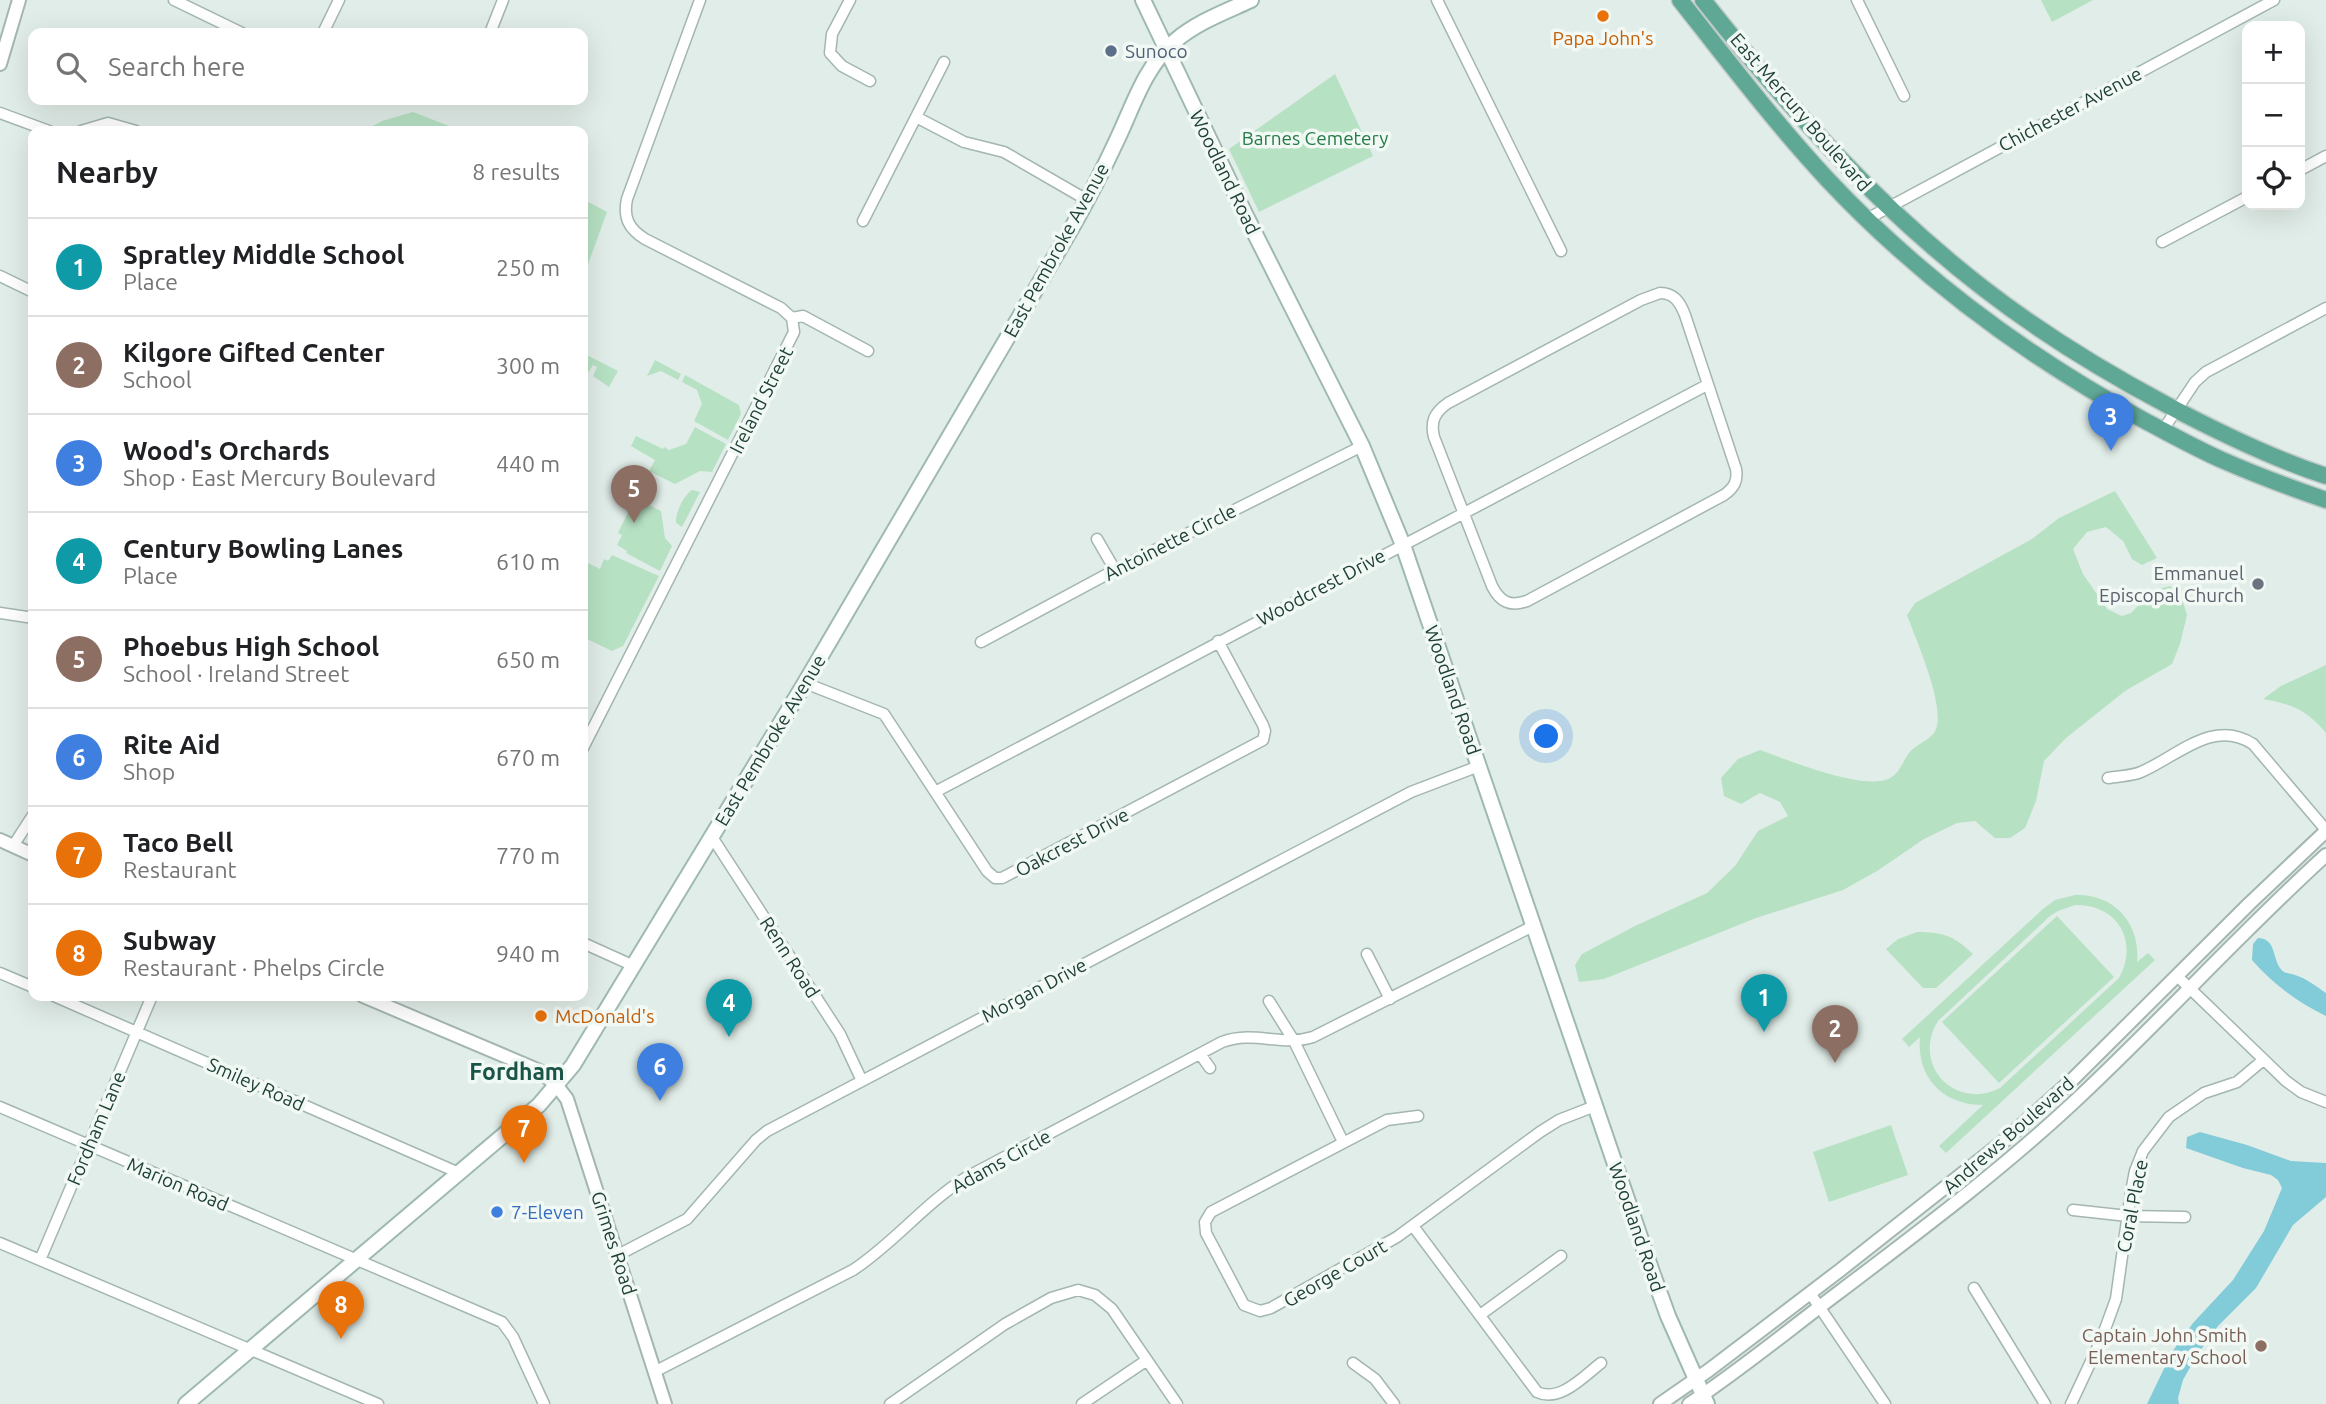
<!DOCTYPE html>
<meta charset="utf-8">
<style>
body{margin:0;font-family:Ubuntu,sans-serif;background:#f6f6f6;color:#202124}
.controls{position:absolute;right:21px;top:21px;display:grid;overflow:hidden;border-radius:14px;box-shadow:0 7px 28px #0002}
.controls button{width:63px;height:63px;display:grid;place-items:center;padding:0;border:0;border-bottom:2px solid #e0e0e0;background:#fff;color:#202124;font:35px sans-serif}
.you{position:absolute;left:1547px;top:737px;width:24px;height:24px;margin:-18px;border:5px solid #fff;border-radius:50%;background:#1a73e8;box-shadow:0 0 0 10px #1a73e833}
.badge{display:grid;place-items:center;width:46px;height:46px;border-radius:50%;background:#844936;color:#fff;font-size:23px;font-weight:700}
.pin{position:absolute;translate:-50% -58px;filter:drop-shadow(0 2px 4px #0008)}
.pin::after{content:'';position:absolute;top:37px;width:24px;height:21px;background:inherit;clip-path:polygon(0 0,100% 0,50% 100%)}
.list{margin:0;padding:0;list-style:none}
h2{display:flex;justify-content:space-between;align-items:center;height:91px;margin:0;padding:0 28px;font-size:30px}
h2 small{font-size:23px;font-weight:400;color:#757577}
.list li{display:grid;grid-template-columns:46px 1fr auto;gap:21px;align-items:center;box-sizing:border-box;height:98px;padding:0 28px;border-top:2px solid #e0e0e0}
.list b{display:block;font-size:26px;white-space:nowrap}
.list p{margin:0;font-size:23px;white-space:nowrap;color:#757577}
.list em{font-size:23px;font-style:normal;color:#757577}
.icon{flex:none;width:38px;height:38px;fill:none;stroke:currentColor;stroke-width:2;stroke-linecap:round;stroke-linejoin:round}
.map{position:relative;flex:none;width:2326px;height:1404px;overflow:hidden}
.search{position:absolute;background:#fff;box-shadow:0 7px 28px #0002;left:28px;top:28px;width:560px;height:77px;display:flex;align-items:center;gap:18px;box-sizing:border-box;padding:0 24px;border-radius:14px;color:#757577;font-size:26px}
.panel{position:absolute;background:#fff;box-shadow:0 7px 28px #0002;left:28px;top:126px;width:560px;height:875px;border-radius:14px}
.map>svg:first-child{display:block}
</style>
<div class="map">
<svg width="2326" height="1404" viewBox="0 0 2326 1404">
<rect width="100%" height="100%" fill="#e1ede8"/>
<path fill="#b7e1c3" fill-rule="evenodd" d="M2041,0H2093L2052,22Z
M1335,74L1373,156L1259,212L1229,149Z
M413,112L462,131H363L382,121Z
M583,199L607,212L583,278Z
M583,353L618,371L609,387L593,376L597,367L593,365L588,373L583,371Z
M655,360L681,374L678,380L661,371L647,376Z
M685,375L739,405L741,414L728,440L694,421L702,404L697,390L682,382Z
M695,427L726,444L712,472L700,471L675,484L649,471L655,460L631,446L636,436L663,449L664,447L669,450L686,444Z
M692,490L700,492L682,527L676,523C675,513 684,495 692,490Z
M2115,491L2157,558L2142,565L2132,559L2123,541L2106,527L2087,532L2073,549L2083,574L2107,609L2122,616L2131,613L2153,591L2170,586L2181,596L2187,615L2180,644L2172,664L2125,691L2066,738L2044,761L2036,801L2025,828L2010,838H1995L1975,821L1957,823L1924,839L1877,871L1843,890L1756,918L1604,979L1579,982L1575,965L1582,954L1635,926L1707,893L1735,866L1758,831L1788,816L1780,802L1760,793L1741,804L1724,796L1721,778L1738,759L1760,750C1788,760 1856,788 1885,780C1898,777 1902,763 1909,753C1915,745 1928,741 1934,733C1949,712 1915,638 1907,615L1915,603L2032,539L2059,518Z
M635,498L661,511L665,538L672,546L660,571L626,553L627,551L617,545L622,535L618,533Z
M612,555L659,576L623,646L612,651L583,637V566L586,567L588,563L600,569L604,559L608,561Z
M2326,665V733C2307,710 2292,704 2263,699L2281,686Z
M2075,895C2114,893 2141,924 2137,962L2148,953L2155,960L1946,1153L1939,1146L1983,1105C1944,1105 1916,1078 1920,1037L1909,1047L1902,1039L2043,909L2055,900ZM2075,905C2118,904 2139,942 2119,978L2000,1088C1955,1111 1911,1065 1938,1021L2050,916L2058,911Z
M2057,916L2114,977L1999,1083L1942,1022Z
M1917,932C1944,932 1954,936 1973,954L1936,988H1923L1886,949L1898,939Z
M1891,1125L1908,1175L1829,1202L1813,1152Z"/>
<path fill="#82cbd9" d="M2258,938C2276,939 2272,956 2280,968C2284,974 2289,973 2295,975C2306,978 2317,987 2326,993V1016C2297,1002 2273,984 2252,960L2253,944Z
M2200,1132L2247,1145L2291,1161L2326,1163V1197L2293,1225L2256,1288L2218,1326L2197,1355L2183,1380L2178,1398L2179,1404H2147L2172,1352L2193,1323L2233,1280L2264,1231L2282,1188L2278,1180L2271,1175L2243,1168L2186,1148L2187,1137Z"/>
<g fill="none" stroke-linecap="round" stroke-linejoin="round">
<g stroke="#a3b6af" stroke-width="13">
<path id="minor" d="M174,0L242,33
M850,0L832,34L830,53L842,66L870,81
M1437,0L1561,251
M1857,0L1904,96
M323,33L339,0
M490,33L503,0
M0,113L49,131
M916,117L964,142L1004,152L1087,200
M81,131L108,123L136,131
M2300,170L2326,156
M1867,219L2274,0
M863,221L944,62
M2162,242L2247,197
M0,276L33,292
M1660,293C1674,293 1680,302 1685,315L1736,469C1738,481 1734,488 1724,495L1527,601C1510,607 1500,602 1492,586L1434,437C1430,421 1435,412 1448,403L1641,300Z
M792,318L803,316L868,351
M2163,430L2195,382L2206,372L2326,308
M1097,539L1115,570
M0,613L27,617
M981,642L1115,570L1362,446
M805,683L884,714L987,871L995,878H1002L1263,740L1265,731L1263,725L1218,641
M583,748L794,332L792,318L781,308L645,239C629,229 623,218 627,199L700,0
M2108,778C2119,776 2132,776 2141,772C2178,756 2213,718 2253,744L2326,830
M935,792L1707,385
M712,837L840,1034L862,1081
M13,846L33,815
M583,943L634,966
M1367,954L1390,999
M0,973L33,987
M2177,976L2286,1081L2301,1092L2326,1102
M54,996L459,1173
M1269,1001L1294,1041L1343,1142
M1200,1054L1210,1068
M0,1107L502,1322L513,1337L544,1404
M1418,1116L1387,1120L1211,1212L1205,1222L1206,1233L1244,1305L1260,1311L1271,1308L1397,1237L1540,1132L1559,1120L1595,1106
M2073,1210L2128,1216L2185,1217
M1413,1226L1537,1392C1560,1403 1584,1376 1601,1363
M0,1243L378,1404
M618,1255L687,1219L756,1140L767,1131L1411,792L1479,766
M40,1260L152,996
M1974,1288L2045,1404
M1810,1293L1885,1404
M1480,1315L1561,1256
M1353,1363L1375,1379L1394,1404
M654,1372L853,1270C894,1243 925,1203 967,1177L1222,1042C1255,1030 1281,1047 1313,1037L1535,925
M890,1404L1005,1324L1051,1298L1078,1290L1095,1295L1112,1309L1177,1404
M1082,1404L1147,1360
M2071,1404L2101,1340L2116,1299L2131,1192L2135,1171L2143,1151L2169,1117L2204,1093L2237,1082L2262,1061"/>
</g>
<g stroke="#a3b6af" stroke-width="16">
<path id="tertiary" d="M0,64L19,0
M0,840L33,855
M363,996L540,1071L557,1086L567,1099L665,1404
M1660,1404L1709,1370L1839,1271L2005,1140L2072,1080L2250,903L2326,831
M1689,1404C1742,1369 1791,1328 1842,1290C1921,1230 2000,1171 2073,1103C2159,1023 2238,935 2326,855"/>
</g>
<g stroke="#9ebab0" stroke-width="18">
<path id="secondary" d="M1143,0L1246,216L1362,446L1403,545L1652,1272L1668,1316L1707,1404
M186,1404L539,1105L573,1065L805,683L1074,224C1089,197 1103,170 1116,142C1133,107 1144,67 1175,41C1197,22 1225,12 1251,0"/>
</g>
<g stroke="#c0cac7" stroke-width="19">
<path id="primary" d="M1680,0C1728,61 1775,123 1828,180C1920,278 2029,358 2147,422C2172,435 2197,449 2222,460C2256,475 2291,488 2326,500
M1703,0C1786,105 1877,206 1983,288C2041,333 2103,371 2167,405C2218,432 2271,458 2326,476"/>
</g>
<use href="#minor" stroke="#fff" stroke-width="10"/>
<use href="#tertiary" stroke="#fff" stroke-width="12"/>
<use href="#secondary" stroke="#fff" stroke-width="14"/>
<use href="#primary" stroke="#60a896" stroke-width="16"/>
</g>
<g fill="#e8710a" stroke="#f2f9f5" stroke-width="2.5">
<circle cx="1603" cy="16" r="7"/>
<circle cx="541" cy="1016" r="7"/>
</g>
<circle fill="#5c6f8a" stroke="#f2f9f5" stroke-width="2.5" cx="1111" cy="51" r="7"/>
<circle fill="#6b7280" stroke="#f2f9f5" stroke-width="2.5" cx="2258" cy="584" r="7"/>
<circle fill="#3f7fe0" stroke="#f2f9f5" stroke-width="2.5" cx="497" cy="1212" r="7"/>
<circle fill="#8d6e63" stroke="#f2f9f5" stroke-width="2.5" cx="2261" cy="1346" r="7"/>
<g text-anchor="middle" stroke-width="7" stroke-linejoin="round" paint-order="stroke">
<g font-size="19" fill="#c56008" stroke="#f2f9f5">
<text x="1603" y="45">Papa John's</text>
<text x="555" y="1023" text-anchor="start">McDonald's</text>
</g>
<g font-size="19" fill="#4e5e75" stroke="#f2f9f5" text-anchor="start">
<text x="1125" y="58">Sunoco</text>
</g>
<g font-size="19" fill="#1f4037" stroke="#f2f9f5">
<text transform="translate(2070 109) rotate(-28)" y="7">Chichester Avenue</text>
<text transform="translate(1801 112) rotate(49)" y="7">East Mercury Boulevard</text>
<text transform="translate(1225 172) rotate(64)" y="7">Woodland Road</text>
<text transform="translate(1056 250) rotate(-61)" y="7">East Pembroke Avenue</text>
<text transform="translate(761 400) rotate(-63)" y="7">Ireland Street</text>
<text transform="translate(1170 542) rotate(-27)" y="7">Antoinette Circle</text>
<text transform="translate(1321 587) rotate(-28)" y="7">Woodcrest Drive</text>
<text transform="translate(1453 690) rotate(71)" y="7">Woodland Road</text>
<text transform="translate(770 740) rotate(-59)" y="7">East Pembroke Avenue</text>
<text transform="translate(1072 842) rotate(-28)" y="7">Oakcrest Drive</text>
<text transform="translate(790 957) rotate(57)" y="7">Renn Road</text>
<text transform="translate(1034 990) rotate(-28)" y="7">Morgan Drive</text>
<text transform="translate(256 1084) rotate(24)" y="7">Smiley Road</text>
<text transform="translate(96 1128) rotate(-67)" y="7">Fordham Lane</text>
<text transform="translate(2008 1135) rotate(-41)" y="7">Andrews Boulevard</text>
<text transform="translate(1001 1161) rotate(-29)" y="7">Adams Circle</text>
<text transform="translate(178 1184) rotate(23)" y="7">Marion Road</text>
<text transform="translate(2132 1206) rotate(-79)" y="7">Coral Place</text>
<text transform="translate(1637 1227) rotate(71)" y="7">Woodland Road</text>
<text transform="translate(614 1243) rotate(72)" y="7">Grimes Road</text>
<text transform="translate(1335 1273) rotate(-30)" y="7">George Court</text>
</g>
<g font-size="19" fill="#247b47" stroke="#f2f9f5">
<text x="1315" y="145">Barnes Cemetery</text>
</g>
<g font-size="19" fill="#5b616d" stroke="#f2f9f5" text-anchor="end">
<text x="2244" y="580">Emmanuel<tspan x="2244" dy="22">Episcopal Church</tspan></text>
</g>
<g font-size="19" fill="#366cbe" stroke="#f2f9f5" text-anchor="start">
<text x="511" y="1219">7-Eleven</text>
</g>
<g font-size="19" fill="#785e54" stroke="#f2f9f5" text-anchor="end">
<text x="2247" y="1342">Captain John Smith<tspan x="2247" dy="22">Elementary School</tspan></text>
</g>
<g font-size="23" font-weight="bold" fill="#195446" stroke="#f2f9f5">
<text x="517" y="1080">Fordham</text>
</g>
</g>
</svg>
<div class="controls">
<button>+</button>
<button>−</button>
<button><svg class="icon" aria-label="locate" viewBox="0 0 24 24"><circle cx="12" cy="12" r="6"/><path d="M12 2v4M12 18v4M2 12h4M18 12h4"/></svg></button>
</div>
<div class="you"></div>
<div class="pin badge" style="left:1764px;top:1032px;background:#0f9aa8">1</div>
<div class="pin badge" style="left:1835px;top:1063px;background:#8d6e63">2</div>
<div class="pin badge" style="left:2111px;top:451px;background:#3f7fe0">3</div>
<div class="pin badge" style="left:729px;top:1037px;background:#0f9aa8">4</div>
<div class="pin badge" style="left:634px;top:523px;background:#8d6e63">5</div>
<div class="pin badge" style="left:660px;top:1101px;background:#3f7fe0">6</div>
<div class="pin badge" style="left:524px;top:1163px;background:#e8710a">7</div>
<div class="pin badge" style="left:341px;top:1339px;background:#e8710a">8</div>
<div class="search"><svg class="icon" aria-label="search" viewBox="0 0 24 24"><circle cx="10" cy="10" r="6"/><path d="M15 15l6 6"/></svg>Search here</div>
<section class="panel">
<h2>Nearby<small>8 results</small></h2>
<ul class="list">
<li><span class="badge" style="background:#0f9aa8">1</span><div><b>Spratley Middle School</b><p>Place</p></div><em>250 m</em></li>
<li><span class="badge" style="background:#8d6e63">2</span><div><b>Kilgore Gifted Center</b><p>School</p></div><em>300 m</em></li>
<li><span class="badge" style="background:#3f7fe0">3</span><div><b>Wood's Orchards</b><p>Shop · East Mercury Boulevard</p></div><em>440 m</em></li>
<li><span class="badge" style="background:#0f9aa8">4</span><div><b>Century Bowling Lanes</b><p>Place</p></div><em>610 m</em></li>
<li><span class="badge" style="background:#8d6e63">5</span><div><b>Phoebus High School</b><p>School · Ireland Street</p></div><em>650 m</em></li>
<li><span class="badge" style="background:#3f7fe0">6</span><div><b>Rite Aid</b><p>Shop</p></div><em>670 m</em></li>
<li><span class="badge" style="background:#e8710a">7</span><div><b>Taco Bell</b><p>Restaurant</p></div><em>770 m</em></li>
<li><span class="badge" style="background:#e8710a">8</span><div><b>Subway</b><p>Restaurant · Phelps Circle</p></div><em>940 m</em></li>
</ul>
</section>
</div>
